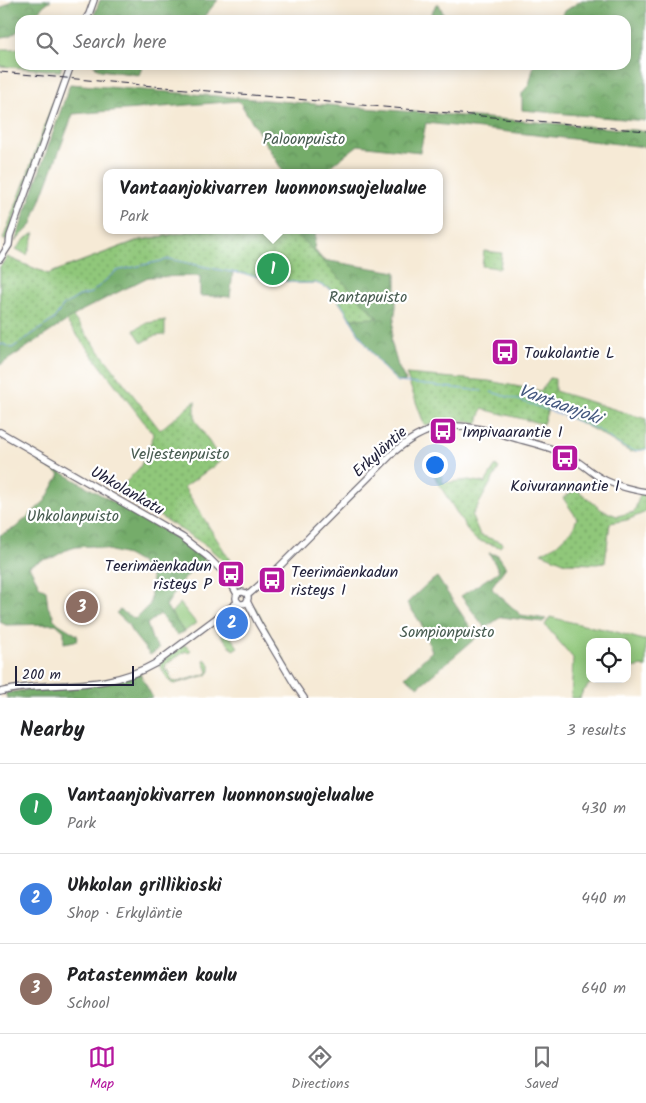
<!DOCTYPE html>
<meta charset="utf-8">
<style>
body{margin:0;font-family:Kalam,sans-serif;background:#f2f2f2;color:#202124}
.controls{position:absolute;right:15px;bottom:15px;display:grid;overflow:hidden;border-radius:10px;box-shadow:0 2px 12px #0003}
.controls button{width:45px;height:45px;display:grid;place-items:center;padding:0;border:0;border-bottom:1px solid #e0e0e0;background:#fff;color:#202124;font:25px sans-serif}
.scale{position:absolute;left:15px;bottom:12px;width:119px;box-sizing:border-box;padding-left:5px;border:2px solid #22223b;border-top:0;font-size:14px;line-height:18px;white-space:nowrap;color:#22223b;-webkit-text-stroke:4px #fff;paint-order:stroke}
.you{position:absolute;left:434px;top:464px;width:18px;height:18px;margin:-12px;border:4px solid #fff;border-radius:50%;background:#1a73e8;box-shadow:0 0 0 8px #1a73e833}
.badge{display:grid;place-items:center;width:32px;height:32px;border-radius:50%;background:#b5179e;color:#fff;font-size:16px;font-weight:700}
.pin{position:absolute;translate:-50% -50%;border:2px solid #fff;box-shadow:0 1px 5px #0006}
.popup{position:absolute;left:103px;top:169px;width:340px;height:65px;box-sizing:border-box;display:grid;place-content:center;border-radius:10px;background:#fff;filter:drop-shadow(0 1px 4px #0005);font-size:16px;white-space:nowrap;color:#757577}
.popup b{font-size:19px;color:#202124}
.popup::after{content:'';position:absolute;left:50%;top:100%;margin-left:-10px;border:10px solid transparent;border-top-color:#fff}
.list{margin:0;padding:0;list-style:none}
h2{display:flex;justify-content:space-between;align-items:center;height:65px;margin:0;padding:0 20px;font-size:21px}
h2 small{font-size:16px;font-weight:400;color:#757577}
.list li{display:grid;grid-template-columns:32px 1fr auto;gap:15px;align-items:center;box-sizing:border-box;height:90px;padding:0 20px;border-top:1px solid #e0e0e0}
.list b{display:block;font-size:19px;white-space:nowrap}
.list p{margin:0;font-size:16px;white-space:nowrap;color:#757577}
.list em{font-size:16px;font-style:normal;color:#757577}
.icon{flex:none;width:28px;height:28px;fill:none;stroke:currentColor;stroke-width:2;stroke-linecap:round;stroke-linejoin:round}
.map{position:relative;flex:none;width:646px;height:698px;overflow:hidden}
.search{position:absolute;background:#fff;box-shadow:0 2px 12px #0003;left:15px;right:15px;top:15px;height:55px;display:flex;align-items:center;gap:12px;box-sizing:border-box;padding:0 18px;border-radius:15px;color:#757577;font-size:19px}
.sheet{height:335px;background:#fff}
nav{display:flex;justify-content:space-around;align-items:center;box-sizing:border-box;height:70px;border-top:1px solid #e0e0e0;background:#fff;font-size:14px;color:#757577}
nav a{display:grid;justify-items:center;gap:2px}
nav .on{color:#b5179e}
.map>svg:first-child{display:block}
</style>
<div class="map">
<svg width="646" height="698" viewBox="0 0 646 698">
<defs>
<pattern id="forest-crowns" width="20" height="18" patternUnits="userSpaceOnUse" patternTransform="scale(1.25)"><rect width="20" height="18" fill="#74ac6a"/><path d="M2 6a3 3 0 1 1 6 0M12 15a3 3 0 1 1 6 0" fill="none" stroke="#5f8c58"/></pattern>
<pattern id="park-dots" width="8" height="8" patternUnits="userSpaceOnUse" patternTransform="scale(1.25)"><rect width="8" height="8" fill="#90c77a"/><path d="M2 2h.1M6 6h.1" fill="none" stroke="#75a165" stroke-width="1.8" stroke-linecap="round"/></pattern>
</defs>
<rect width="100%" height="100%" fill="#fff"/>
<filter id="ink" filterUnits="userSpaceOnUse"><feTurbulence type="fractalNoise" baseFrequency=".02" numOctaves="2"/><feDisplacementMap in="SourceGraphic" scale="10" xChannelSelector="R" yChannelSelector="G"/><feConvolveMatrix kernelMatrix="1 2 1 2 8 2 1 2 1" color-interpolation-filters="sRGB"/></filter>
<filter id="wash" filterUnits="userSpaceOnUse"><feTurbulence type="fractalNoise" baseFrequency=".0096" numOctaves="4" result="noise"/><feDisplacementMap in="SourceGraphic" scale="20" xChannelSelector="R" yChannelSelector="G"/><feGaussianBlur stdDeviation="1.12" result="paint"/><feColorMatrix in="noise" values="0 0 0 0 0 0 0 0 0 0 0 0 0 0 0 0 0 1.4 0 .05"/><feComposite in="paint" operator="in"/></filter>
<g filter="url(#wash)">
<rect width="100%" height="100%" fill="#f6ead6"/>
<path fill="#90c77a" stroke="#59745a" d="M20,48V65H62L60,71L0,66V49H10Z
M61,79L64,80L9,233L5,241L3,239L25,181Z
M35,233L27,255L16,249L26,238Z
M180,603L196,623L184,632L171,613Z
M252,606L255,607L292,674L291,673Z
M222,617L230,627L226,631L238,647L233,650L212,624Z
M550,617L583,625L613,631L643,640H646V668L643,666L627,669V642H590V679H594L582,693L580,698H571L573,658L545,625Z
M184,645L188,647L191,650L188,653L186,651L165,665L166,668L164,669L166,671L168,670L172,681L178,682L206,674L208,672L204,661L205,659L210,664V671L207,675L174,684L169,681L160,666L161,662Z"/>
<path fill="url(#forest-crowns)" stroke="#4b6752" d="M13,0H51L44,5L31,20H20V29C14,35 9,38 0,38V9Z
M100,0H218L201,20L162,19L161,20H92Z
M582,0H646V121L522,110V93L529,85L534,65H626V20H558L565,11Z
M436,4H439L446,20H429Z
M93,65H143L139,75L100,70Z
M70,84L646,131V147L426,123L420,152L358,145L326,170V173H284L239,101L73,114L31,226L15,242Z
M198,230H316L314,249L323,260L396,272V307L391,341L398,366L406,381L398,382L383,368L361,337L343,307L330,289L316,283H299L233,272L230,297L219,296H200V276L148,277L83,310L0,365V267L7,257L48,274L136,241Z
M40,460L180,540L211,564L210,567L202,561L182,581L166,606L184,632L177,635L160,614L147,624L152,639L159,649L150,655L131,631L128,624L116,613L120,610L135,619L150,604L152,579L141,563L127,555L92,546L76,547L66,550L54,557L42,560L29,566L40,587L46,590L48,607L54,616L53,618L59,624L77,635L78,639L75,641L64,643V631L56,624L6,625L0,622V535L15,528L45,501L60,474L39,462Z
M489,553L498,555L506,567L493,585L492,589L521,615L546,619L543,622L501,617L485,628L461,596L499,571Z
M437,577L477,637L418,687L405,677L432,651L420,622L407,603L427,584Z
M139,672L153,698H7L5,693L60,685L95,683Z"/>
<path fill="url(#park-dots)" stroke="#59745a" d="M198,230H293L378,318L351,319L330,289L316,283H299L220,270L170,259L116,271L91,293L79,296L63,306L53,320L12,348L3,344L0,345V267L7,257L48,274L136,241Z
M484,251L502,253L500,268L482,266Z
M73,317L160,430L195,401V419L221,461L184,487L240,576L207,546L145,507L117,492L140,467L154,435L66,321Z
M165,320V335L154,336L142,343L134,330L147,323Z
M406,374L489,381L541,391L550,378L555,379V391L646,419V449L630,452L598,432L549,406L543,424L482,409L478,423C460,418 444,421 426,425L424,424Z
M439,463L443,483L469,480L485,483L496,465L499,468L472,516L480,535L503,543L500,547L476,540L470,534L437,481L430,466Z
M576,489L602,510L617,516L634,512L641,492H646V512L627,520L610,523L605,563L596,564L566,563L541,553L556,545L573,529L577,518L563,498Z"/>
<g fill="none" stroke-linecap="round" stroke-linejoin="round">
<path stroke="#78aae4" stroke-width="1" d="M0,345L3,344L12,348L53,320L63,306L79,296L91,293L116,271L170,259L220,270L299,283H316L330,289L343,307L361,337L383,368L398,382L482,391
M491,392C517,399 543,408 569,418C578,422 589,425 598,430C613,439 627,456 646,449"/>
</g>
</g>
<g filter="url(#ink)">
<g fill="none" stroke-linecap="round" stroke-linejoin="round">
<g stroke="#6c6871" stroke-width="8">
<path id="minor" d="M85,20L89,14L94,0
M0,259L9,245L10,236L71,65
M0,432L153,520L182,537L208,557L227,576L237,594
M236 598a6 6 0 1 1 12 0a6 6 0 1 1-12 0Z
M248,595L272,574L394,452C437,415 467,424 518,439C533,443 550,447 565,454C576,459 586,468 596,475C611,485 628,489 646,492
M247,601L258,623L295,685L304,698
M0,692C14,688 28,687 43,686C83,684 120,684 156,663L238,602"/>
</g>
<use href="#minor" stroke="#fff" stroke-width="5.5"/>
<path stroke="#22223b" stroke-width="1" stroke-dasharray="8 4" stroke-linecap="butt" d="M0,72L646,131"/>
</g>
</g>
<defs>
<g id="bus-square" transform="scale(1.4375)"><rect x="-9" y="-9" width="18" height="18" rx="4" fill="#b5179e" stroke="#fff"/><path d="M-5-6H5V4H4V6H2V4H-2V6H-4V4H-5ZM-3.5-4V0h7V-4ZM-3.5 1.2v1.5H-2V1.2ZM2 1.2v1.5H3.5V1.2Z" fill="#fff"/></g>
</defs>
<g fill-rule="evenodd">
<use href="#bus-square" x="505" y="352"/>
<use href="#bus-square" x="443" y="431"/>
<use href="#bus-square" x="565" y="458"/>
<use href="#bus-square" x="231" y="574"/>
<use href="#bus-square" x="272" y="580"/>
</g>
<g text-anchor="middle" stroke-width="4.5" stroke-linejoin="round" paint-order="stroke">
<g font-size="16" fill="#485c51" stroke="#fff">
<text x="304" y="144">Paloonpuisto</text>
<text x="368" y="302">Rantapuisto</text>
<text x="180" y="459">Veljestenpuisto</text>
<text x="73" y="521">Uhkolanpuisto</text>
<text x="447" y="637">Sompionpuisto</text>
</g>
<g font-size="16" fill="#22223b" stroke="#fff" text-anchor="start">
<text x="524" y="358">Toukolantie L</text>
<text x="462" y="437">Impivaarantie I</text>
<text x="565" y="491" text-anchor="middle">Koivurannantie I</text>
<text x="212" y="571" text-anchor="end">Teerimäenkadun<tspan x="212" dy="18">risteys P</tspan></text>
<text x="291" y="577">Teerimäenkadun<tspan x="291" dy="18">risteys I</tspan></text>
</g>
<g font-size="16" fill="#22223b" stroke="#fff">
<text transform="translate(379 451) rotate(-42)" y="6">Erkyläntie</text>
<text transform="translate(128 490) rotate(30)" y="6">Uhkolankatu</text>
</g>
<g font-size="18" font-style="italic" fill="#44587f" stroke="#fff">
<text transform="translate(560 404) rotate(20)" y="6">Vantaanjoki</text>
</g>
</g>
</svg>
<div class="controls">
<button><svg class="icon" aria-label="locate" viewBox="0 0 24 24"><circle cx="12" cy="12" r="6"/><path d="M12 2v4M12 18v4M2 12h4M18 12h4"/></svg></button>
</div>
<div class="scale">200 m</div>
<div class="you"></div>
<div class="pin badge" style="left:273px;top:269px;background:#2e9e5b">1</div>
<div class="popup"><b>Vantaanjokivarren luonnonsuojelualue</b>Park</div>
<div class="pin badge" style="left:232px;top:623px;background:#3f7fe0">2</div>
<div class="pin badge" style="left:82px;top:607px;background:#8d6e63">3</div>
<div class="search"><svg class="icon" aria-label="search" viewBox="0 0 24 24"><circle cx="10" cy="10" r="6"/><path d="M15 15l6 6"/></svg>Search here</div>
</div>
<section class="sheet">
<h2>Nearby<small>3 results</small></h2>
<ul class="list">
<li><span class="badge" style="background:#2e9e5b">1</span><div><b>Vantaanjokivarren luonnonsuojelualue</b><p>Park</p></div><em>430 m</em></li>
<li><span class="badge" style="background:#3f7fe0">2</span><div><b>Uhkolan grillikioski</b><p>Shop · Erkyläntie</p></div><em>440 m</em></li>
<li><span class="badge" style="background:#8d6e63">3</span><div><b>Patastenmäen koulu</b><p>School</p></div><em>640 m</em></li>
</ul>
</section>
<nav>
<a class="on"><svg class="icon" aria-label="map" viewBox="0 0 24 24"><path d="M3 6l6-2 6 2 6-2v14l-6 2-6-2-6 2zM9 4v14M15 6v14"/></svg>Map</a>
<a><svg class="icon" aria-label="directions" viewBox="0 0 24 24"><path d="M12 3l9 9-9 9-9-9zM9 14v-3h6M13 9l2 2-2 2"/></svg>Directions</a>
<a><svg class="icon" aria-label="saved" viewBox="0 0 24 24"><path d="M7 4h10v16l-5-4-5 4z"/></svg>Saved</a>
</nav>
